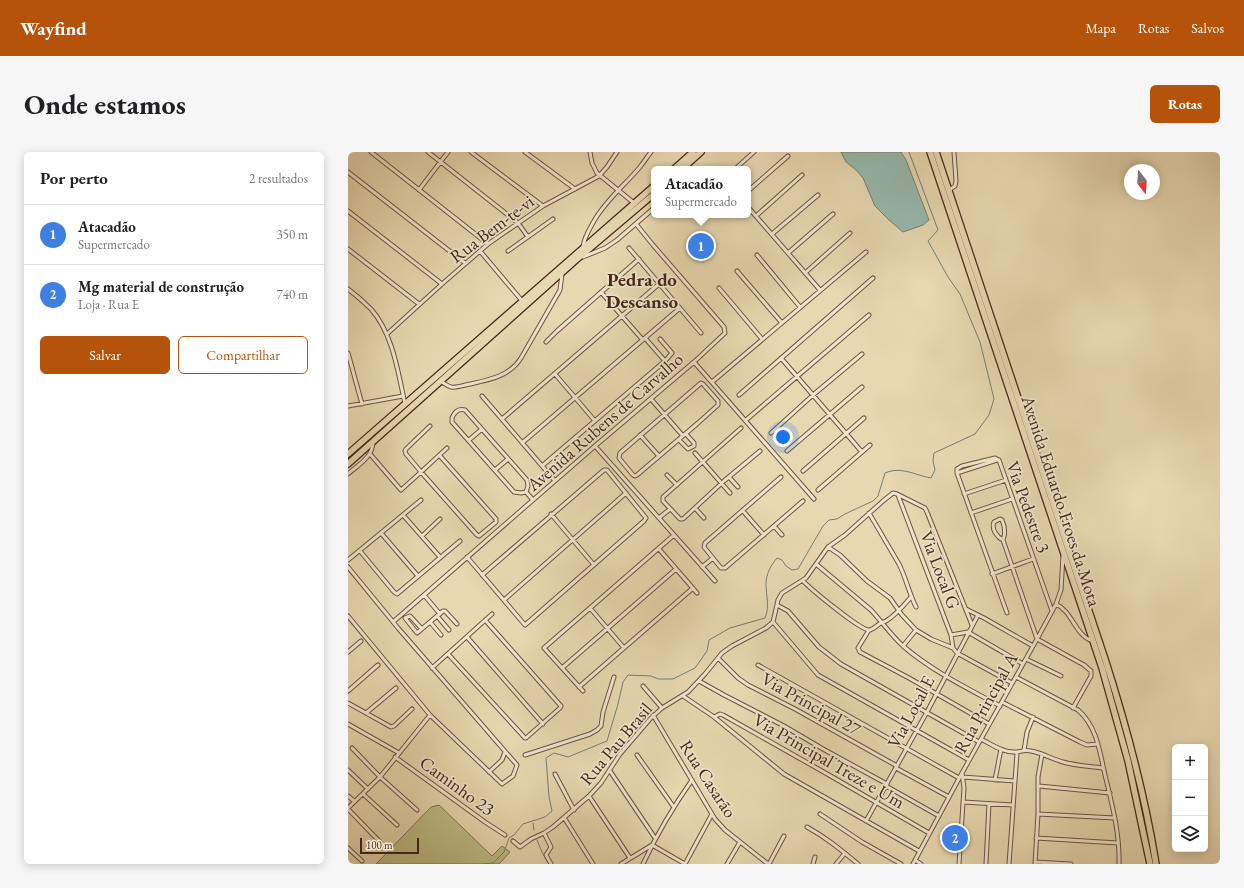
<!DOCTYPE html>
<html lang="pt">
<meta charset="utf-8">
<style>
body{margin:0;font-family:"EB Garamond",serif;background:#f6f6f6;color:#202124}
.controls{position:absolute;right:12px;bottom:12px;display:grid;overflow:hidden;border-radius:6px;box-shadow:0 2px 10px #0003}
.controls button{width:36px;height:36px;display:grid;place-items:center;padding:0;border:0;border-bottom:1px solid #e0e0e0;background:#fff;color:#202124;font:20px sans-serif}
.compass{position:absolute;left:776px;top:12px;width:36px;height:36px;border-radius:50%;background:#fff;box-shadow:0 2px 10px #0003;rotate:163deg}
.scale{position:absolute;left:12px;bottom:10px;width:59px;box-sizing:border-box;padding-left:4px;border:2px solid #48271a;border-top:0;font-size:11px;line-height:14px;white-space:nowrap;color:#48271a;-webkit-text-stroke:3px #f0e6cc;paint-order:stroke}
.you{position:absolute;left:435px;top:285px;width:14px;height:14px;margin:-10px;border:3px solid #fff;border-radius:50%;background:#1a73e8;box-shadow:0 0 0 6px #1a73e833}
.badge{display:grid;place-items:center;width:26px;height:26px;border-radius:50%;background:#b45309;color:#fff;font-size:13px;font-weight:700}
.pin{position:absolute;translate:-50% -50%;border:2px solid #fff;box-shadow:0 1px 4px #0006}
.popup{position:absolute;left:303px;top:14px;width:100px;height:52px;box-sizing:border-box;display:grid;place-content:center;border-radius:6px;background:#fff;filter:drop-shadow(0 1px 3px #0005);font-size:13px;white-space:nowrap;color:#757577}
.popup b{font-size:15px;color:#202124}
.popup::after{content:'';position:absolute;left:50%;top:100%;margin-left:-8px;border:8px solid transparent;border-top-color:#fff}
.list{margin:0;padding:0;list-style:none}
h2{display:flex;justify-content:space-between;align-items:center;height:52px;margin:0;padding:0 16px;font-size:17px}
h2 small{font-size:13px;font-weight:400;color:#757577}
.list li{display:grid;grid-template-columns:26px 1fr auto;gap:12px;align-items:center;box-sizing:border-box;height:60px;padding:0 16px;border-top:1px solid #e0e0e0}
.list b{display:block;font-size:15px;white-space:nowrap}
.list p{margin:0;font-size:13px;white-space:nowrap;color:#757577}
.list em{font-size:13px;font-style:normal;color:#757577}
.actions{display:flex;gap:8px;padding:12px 16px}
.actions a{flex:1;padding:9px 0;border:1px solid #b45309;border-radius:6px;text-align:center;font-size:14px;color:#b45309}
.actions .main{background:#b45309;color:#fff}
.icon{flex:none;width:22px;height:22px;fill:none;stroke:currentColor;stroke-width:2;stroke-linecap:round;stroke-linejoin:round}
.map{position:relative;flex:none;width:872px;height:712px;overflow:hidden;border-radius:6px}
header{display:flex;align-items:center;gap:24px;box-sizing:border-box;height:56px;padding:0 20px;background:#b45309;color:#fff}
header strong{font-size:19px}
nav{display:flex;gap:22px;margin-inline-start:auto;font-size:14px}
.intro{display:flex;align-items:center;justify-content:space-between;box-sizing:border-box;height:96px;padding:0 24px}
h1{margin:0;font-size:28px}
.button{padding:10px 18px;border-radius:6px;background:#b45309;color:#fff;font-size:14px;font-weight:700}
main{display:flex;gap:24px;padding:0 24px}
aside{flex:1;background:#fff;border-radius:6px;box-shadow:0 2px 10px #0003}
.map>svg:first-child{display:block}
</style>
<header>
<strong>Wayfind</strong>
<nav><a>Mapa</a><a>Rotas</a><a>Salvos</a></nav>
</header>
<div class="intro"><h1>Onde estamos</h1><a class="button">Rotas</a></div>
<main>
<aside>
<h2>Por perto<small>2 resultados</small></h2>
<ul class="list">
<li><span class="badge" style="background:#3f7fe0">1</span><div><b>Atacadão</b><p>Supermercado</p></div><em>350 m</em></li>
<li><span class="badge" style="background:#3f7fe0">2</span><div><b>Mg material de construção</b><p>Loja · Rua E</p></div><em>740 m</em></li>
</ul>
<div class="actions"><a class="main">Salvar</a><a>Compartilhar</a></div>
</aside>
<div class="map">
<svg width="872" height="712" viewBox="0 0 872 712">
<rect width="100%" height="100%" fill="#e8d8b1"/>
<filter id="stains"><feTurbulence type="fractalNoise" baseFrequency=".005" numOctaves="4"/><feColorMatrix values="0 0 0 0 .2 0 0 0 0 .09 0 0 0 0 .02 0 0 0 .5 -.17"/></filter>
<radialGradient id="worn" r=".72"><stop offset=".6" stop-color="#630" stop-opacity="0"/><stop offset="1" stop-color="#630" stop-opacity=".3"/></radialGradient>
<path fill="#bebc86" stroke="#837250" d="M91,653L144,704L154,694L162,700L151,712H28L83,655Z"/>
<path fill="#97b9af" stroke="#777f73" d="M493,0H553L558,8L581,68L575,73L555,80L541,68L527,54L515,26L508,18L498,10Z"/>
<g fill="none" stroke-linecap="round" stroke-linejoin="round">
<path stroke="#777f73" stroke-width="1" d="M185,671L186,678
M189,688L194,700L201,712
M135,712L145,711L156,700L161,686L166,683L175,672L197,665L204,659L201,645L198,606L206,601L220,605L259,589L270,552L275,530L280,523L303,524L310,527H325L347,516L359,499L361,488L382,476L417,466C422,455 418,443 418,432C418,422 423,413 429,406L434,408L438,414L444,418L450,417L475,374L481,368L489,367L497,362L525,349L530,344L537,321C554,314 566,323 583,326L587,318L585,309L586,301L627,282L641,263L646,247L632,190L612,142L600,125L580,89L590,78L561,0"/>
<g stroke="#705340" stroke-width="5">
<path id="minor" d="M23,0L140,92
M80,0L170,71L180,85
M123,0L195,54
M177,0L227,37
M242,0L244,11L249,21L286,51
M387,17L406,0
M0,20L117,111
M71,38L100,0
M601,38L607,34L608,29L606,0
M400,39L440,4
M400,55L472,138
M0,59L94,132
M408,64L454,23
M424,82L470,43
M235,95C236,85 241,78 246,69C258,48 276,34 292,15C296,10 299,5 303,0
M281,96L353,181
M0,97L71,152
M132,99L175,150
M160,99L205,67
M440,101L485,62
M409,103L452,155
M235,105L257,96L269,88L306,56
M389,119L434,171
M457,121L502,81
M371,136L414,187
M0,137C8,143 16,150 23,157C45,182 50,220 57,252
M253,140L294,187
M39,182L94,132L140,92L195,54L251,24L259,15L269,0
M297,186L317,209L324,201L312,187
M198,190L209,179L291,107
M0,201L14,252
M433,206L514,300L470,338
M346,210L466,347
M207,222L247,269
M92,229C96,231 99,234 103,235C109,236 116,233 122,232C141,228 162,224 173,206L212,138L214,122
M364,230L518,100
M353,231L355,232L370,249V253L350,271L289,323L287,324L285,323L271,306L272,301Z
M391,243L525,126
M134,244L207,329
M303,247L335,284
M0,254L55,244
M154,267L311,132
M398,268L521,163
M82,274L58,297L57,299L58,302L73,320L99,296
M393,276L315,345V349L332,367H335L376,329L412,299
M423,281L465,243L514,202
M292,283L311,304
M121,288L134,277
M331,288L340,297L346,294V291L338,282
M174,291L332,156
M247,294L367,429
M439,299L514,235
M514,300L522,293
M347,301L382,341
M22,302L53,338L73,320L129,383L131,384L148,370V367L92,304
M194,314L317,209
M147,318L160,307
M455,319L516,266
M609,321L649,308
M0,322C10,313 25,305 25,290
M319,323L329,333
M381,325L390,335
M433,325L357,391L356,395L373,416H377L455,349
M178,340L173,341L166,340L104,270V266C106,261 110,256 117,258L179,328L180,334L178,340L185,348
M616,342L658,328
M550,343L603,483L605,496L609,501L664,531
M347,356L356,366
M395,359L416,383
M521,361L551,412C558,426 561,441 568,455
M623,361L664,347
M203,362L246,413
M55,363L92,405
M311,366L322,357
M426,374L434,383
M33,381L70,424
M74,384L92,367
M655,388C649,385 643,377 646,370L652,367L654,368C657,375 658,381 655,388L689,487L736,513L743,519V524L725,556
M480,395L492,403L519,429L542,446L554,463L568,478L583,487L605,496
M311,397L349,441
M12,399L46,440L49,442L112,389
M119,405L177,473L296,369L298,366L259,318H256L134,423
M0,408L73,348
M468,412L523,458C534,470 543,483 555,494C584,519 619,536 652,554
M0,415L50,476L169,613L165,624L154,632L82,563L0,464
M354,415L365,406
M644,422L685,407
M455,429C463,437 514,480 522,478C526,477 529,473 533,471C534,470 536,470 538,469C548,463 556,453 563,445
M76,443L92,462
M156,448L278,341
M708,452C725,460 727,484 745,489
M429,453L440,459L471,495L493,512L631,590
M242,456L276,496
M618,457L636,466L685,494
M659,461L609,321V317L614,314L647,306L651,308L704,459
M89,464L101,478
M45,470L247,294L346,210L377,181L376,175L305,93L288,72
M82,470L93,483
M425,470L470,523L621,608
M74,477L62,464L57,466L69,481L95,459H97L109,472
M521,478L510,496L512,500L561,526L641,572
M603,483L620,480L675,512
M119,485L195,572
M555,494L568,478
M0,500L13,489
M100,502L177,586H178L212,556L213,554L137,468
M370,506L390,526L400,533L447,557L549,614
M678,507L713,524
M410,513L611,626
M84,516L144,462
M214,516L328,417
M668,525L730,558C749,574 752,601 757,623C764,652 772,682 771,712
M351,529L376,543L436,574L475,597L539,632
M295,534L314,556
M231,535L345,436
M0,539L30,513
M235,539L196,496L326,383
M335,544L366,565L436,622L571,699
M654,550L732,590L739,593L750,592
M0,551L43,575L46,574L64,557
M18,561L48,536
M305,563L367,667L377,678L420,712
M366,565L372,562L375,563L481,623L581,681
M0,572L51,601
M633,587C643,592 655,601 668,600C674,600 675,597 683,599C694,601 704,607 715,610C728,614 742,614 755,616
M4,596L32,625L69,658
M676,598L679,580L685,565
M177,603L242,582L249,578L253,574L255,560L266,525
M289,603L325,654
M47,605L137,670L157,683
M548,616L601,645
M0,618L20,637
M262,619L307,686
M141,620L154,608L157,600
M207,622L226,658
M615,625L667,629
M647,628L653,597
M538,634L591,664
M691,634L762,641
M15,642L49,673
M0,644L6,649
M241,644L282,706
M615,650L665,653
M0,656L32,625L82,563
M0,657L32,690
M472,662L514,690L553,712
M690,662L767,666
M217,667L245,712
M518,669L579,560L630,463
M459,675C479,686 493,698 510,712
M196,681L203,695L198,703L203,712
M688,686L770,691
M165,689L172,695L183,687L196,681L205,675L241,644L253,631L272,602L302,567L314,556L340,540L357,522L374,501L384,494L418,476L425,470L430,448L434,441L458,426L480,395L497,383L535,349L545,341L549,342L577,356L579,360L624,473
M304,693L337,712
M0,696L14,709
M567,708L573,712
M687,710L723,712
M273,712L304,693
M295,712C309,682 325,655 344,628
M337,712L364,662
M379,712L392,690
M421,712L436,684
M465,712L467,705
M488,712L497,701
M565,712L614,621L689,487L708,452L713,438L715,404
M611,712L616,636L614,621
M638,712L641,652
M661,712L669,601
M687,712L690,662V625L694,602"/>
</g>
<g stroke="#48271a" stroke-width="8">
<path id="trunk" d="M582,0L754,516L780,609L802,712
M588,0L758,510C779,576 797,644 808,712
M326,17L345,0
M334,17L353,0
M0,302L306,34
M0,312L228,108L306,42"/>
</g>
<use href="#minor" stroke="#f0e6cc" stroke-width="3"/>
<use href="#trunk" stroke="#e8d8b1" stroke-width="5.5"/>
</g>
<g text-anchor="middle" stroke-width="3.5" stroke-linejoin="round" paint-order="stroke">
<g font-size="18" fill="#48271a" stroke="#f0e6cc">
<text transform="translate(144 77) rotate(-37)" y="6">Rua Bem-te-vi</text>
<text transform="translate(257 270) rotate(-41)" y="6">Avenida Rubens de Carvalho</text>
<text transform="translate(713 349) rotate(72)" y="6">Avenida Eduardo Froes da Mota</text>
<text transform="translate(680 355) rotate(70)" y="6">Via Pedestre 3</text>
<text transform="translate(592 418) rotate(69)" y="6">Via Local G</text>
<text transform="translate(638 551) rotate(-61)" y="6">Rua Principal A</text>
<text transform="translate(463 552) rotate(29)" y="6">Via Principal 27</text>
<text transform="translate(563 560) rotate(-62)" y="6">Via Local E</text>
<text transform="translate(268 592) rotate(-50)" y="6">Rua Pau Brasil</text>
<text transform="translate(481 609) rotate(30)" y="6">Via Principal Treze e Um</text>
<text transform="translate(360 627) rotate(57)" y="6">Rua Casarão</text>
<text transform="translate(109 634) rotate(36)" y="6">Caminho 23</text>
</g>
<g font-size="19" font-weight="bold" fill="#48271a" stroke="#f0e6cc">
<text x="294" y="134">Pedra do<tspan x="294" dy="22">Descanso</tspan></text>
</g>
</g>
<rect width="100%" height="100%" filter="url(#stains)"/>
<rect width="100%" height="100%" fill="url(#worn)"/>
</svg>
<div class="controls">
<button>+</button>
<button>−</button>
<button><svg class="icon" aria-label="layers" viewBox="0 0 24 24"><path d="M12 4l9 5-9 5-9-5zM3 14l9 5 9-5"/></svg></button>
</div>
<svg class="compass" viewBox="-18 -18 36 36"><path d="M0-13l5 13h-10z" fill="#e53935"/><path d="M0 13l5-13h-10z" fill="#757577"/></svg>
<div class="scale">100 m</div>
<div class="you"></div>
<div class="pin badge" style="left:353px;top:94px;background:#3f7fe0">1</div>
<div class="popup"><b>Atacadão</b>Supermercado</div>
<div class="pin badge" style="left:607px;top:686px;background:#3f7fe0">2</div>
</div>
</main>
